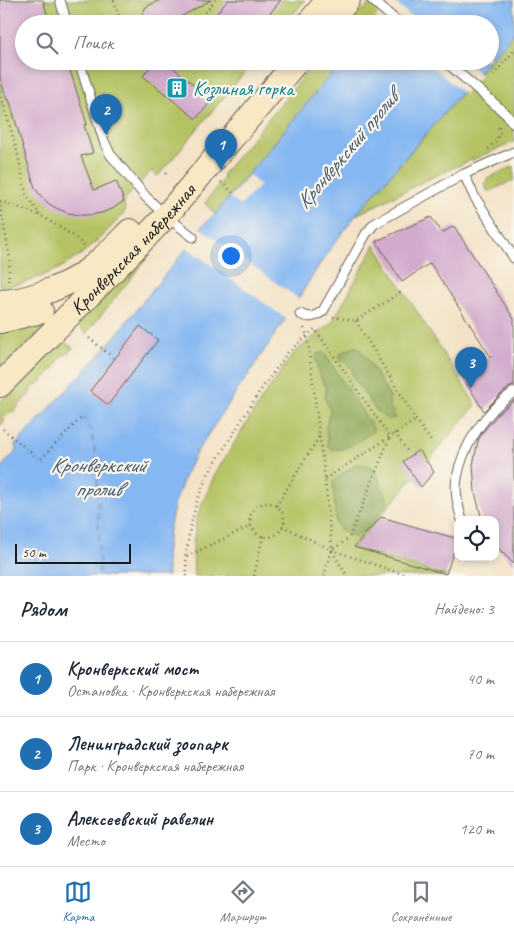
<!DOCTYPE html>
<html lang="ru">
<meta charset="utf-8">
<style>
body{margin:0;font-family:Caveat,sans-serif;background:#f2f2f3;color:#1f2937}
.controls{position:absolute;right:15px;bottom:15px;display:grid;overflow:hidden;border-radius:10px;box-shadow:0 2px 8px #0003}
.controls button{width:45px;height:45px;display:grid;place-items:center;padding:0;border:0;border-bottom:1px solid #e0e1e3;background:#fff;color:#1f2937;font:25px sans-serif}
.scale{position:absolute;left:15px;bottom:12px;width:116px;box-sizing:border-box;padding-left:5px;border:2px solid #1c1c1c;border-top:0;font-size:14px;line-height:18px;white-space:nowrap;color:#1c1c1c;-webkit-text-stroke:4px #fbf7ec;paint-order:stroke}
.you{position:absolute;left:230px;top:255px;width:18px;height:18px;margin:-12px;border:4px solid #fff;border-radius:50%;background:#1a73e8;box-shadow:0 0 0 8px #1a73e833}
.badge{display:grid;place-items:center;width:32px;height:32px;border-radius:50%;background:#1f6fb2;color:#fff;font-size:16px;font-weight:700}
.pin{position:absolute;translate:-50% -41px;filter:drop-shadow(0 1px 2px #0008)}
.pin::after{content:'';position:absolute;top:26px;width:18px;height:15px;background:inherit;clip-path:polygon(0 0,100% 0,50% 100%)}
.list{margin:0;padding:0;list-style:none}
h2{display:flex;justify-content:space-between;align-items:center;height:65px;margin:0;padding:0 20px;font-size:21px}
h2 small{font-size:16px;font-weight:400;color:#747a83}
.list li{display:grid;grid-template-columns:32px 1fr auto;gap:15px;align-items:center;box-sizing:border-box;height:75px;padding:0 20px;border-top:1px solid #e0e1e3}
.list b{display:block;font-size:19px;white-space:nowrap}
.list p{margin:0;font-size:16px;white-space:nowrap;color:#747a83}
.list em{font-size:16px;font-style:normal;color:#747a83}
.icon{flex:none;width:28px;height:28px;fill:none;stroke:currentColor;stroke-width:2;stroke-linecap:round;stroke-linejoin:round}
.map{position:relative;flex:none;width:514px;height:576px;overflow:hidden}
.search{position:absolute;background:#fff;box-shadow:0 2px 8px #0003;left:15px;right:15px;top:15px;height:55px;display:flex;align-items:center;gap:12px;box-sizing:border-box;padding:0 18px;border-radius:28px;color:#747a83;font-size:19px}
.sheet{height:290px;background:#fff}
nav{display:flex;justify-content:space-around;align-items:center;box-sizing:border-box;height:70px;border-top:1px solid #e0e1e3;background:#fff;font-size:14px;color:#747a83}
nav a{display:grid;justify-items:center;gap:2px}
nav .on{color:#1f6fb2}
.map>svg:first-child{display:block}
</style>
<div class="map">
<svg width="514" height="576" viewBox="0 0 514 576">
<rect width="100%" height="100%" fill="#fbf7ec"/>
<filter id="ink" filterUnits="userSpaceOnUse"><feTurbulence type="fractalNoise" baseFrequency=".02" numOctaves="2"/><feDisplacementMap in="SourceGraphic" scale="10" xChannelSelector="R" yChannelSelector="G"/><feConvolveMatrix kernelMatrix="1 2 1 2 8 2 1 2 1" color-interpolation-filters="sRGB"/></filter>
<filter id="wash" filterUnits="userSpaceOnUse"><feTurbulence type="fractalNoise" baseFrequency=".0096" numOctaves="4" result="noise"/><feDisplacementMap in="SourceGraphic" scale="20" xChannelSelector="R" yChannelSelector="G"/><feGaussianBlur stdDeviation="1.12" result="paint"/><feColorMatrix in="noise" values="0 0 0 0 0 0 0 0 0 0 0 0 0 0 0 0 0 1.4 0 .05"/><feComposite in="paint" operator="in"/></filter>
<g filter="url(#wash)">
<rect width="100%" height="100%" fill="#f3e2c6"/>
<path fill="#b5c365" stroke="#687040" d="M0,0H305L285,24H24V61H254L158,176L151,171L124,200L125,210L123,215C95,243 76,264 37,278C25,283 13,286 0,287Z
M373,0H393L373,24H347L356,13L364,10Z
M514,33V142L441,173L356,215Z
M316,61H342L215,214L205,203L224,178L222,175Z
M514,166V180L488,192C485,186 484,183 488,178Z
M375,245L476,405L353,548L447,576H194L193,545L196,522L201,506L215,474L263,397L294,353L333,321Z
M142,253L147,258L86,334L79,326L76,325L64,338L66,341V343L73,348L65,355L64,354L57,362L58,364L38,385L37,384L30,391L31,392L13,412L11,411L4,418L5,420L0,426V402Z
M57,317L0,368V330Z"/>
<path fill="#90a95a" stroke="#56623b" d="M357,346L366,357L390,397C387,410 394,408 395,418L387,419L376,410L353,377L352,369L348,364L341,360L340,356L341,353Z
M318,353H324L373,428V430L372,432C361,439 340,456 328,447L326,427L330,410L325,399L326,388L318,371L316,361V356Z
M356,464H361L374,468L387,499V504C378,514 366,534 354,537L342,531L336,523L333,482L337,478Z"/>
<path fill="#85b7f2" stroke="#506a87" d="M393,0H514V33L490,60V24H373Z
M342,61H489L356,215L327,253L284,321L197,451L185,475L175,503L169,529L166,557L168,576H0V468L15,453L16,449L15,445L97,358L186,249L203,225L215,214Z"/>
<path fill="#f3e2c6" d="M390,0H392L420,24H382L375,18Z
M426,61H464L481,75L464,94Z
M249,175L260,185L240,206L230,197Z
M200,228L300,300L288,320L186,247Z"/>
<g fill="none" stroke-linecap="round" stroke-linejoin="round">
<path stroke="#465a72" stroke-width="1" stroke-dasharray="6 5" stroke-linecap="butt" d="M83,416L91,430L95,452L98,492L99,576"/>
</g>
<g id="blocks">
<path fill="#d2aacd" d="M0,0H43L50,24H24V61H67L87,124L84,125L93,153L81,156L94,190L116,181L124,201L112,209L101,213L90,215H79L68,213L58,209L49,204L41,196L35,188L9,99L7,100L0,78Z
M160,0H211L168,24H141L142,14L146,7Z
M228,0H281L261,24H208Z
M155,61H165L212,100L196,119L143,76Z
M431,217L442,233L454,226L514,319V386L510,387L500,395L484,411L462,376L491,357L430,263L402,282L376,241Z
M140,326L158,340L108,405L90,391Z
M514,400V564L495,545V520H482L475,492L473,465L478,441L482,433L499,413Z
M419,450L434,472L421,487L403,461Z
M381,517L458,539L446,574L354,547Z"/>
</g>
</g>
<g filter="url(#ink)">
<use href="#blocks" fill-opacity="0" stroke="#676158" stroke-width="1"/>
<g fill="none" stroke-linecap="round" stroke-linejoin="round">
<g stroke="#676158" stroke-width="11">
<path id="lane" d="M60,0L67,24
M372,0L400,24
M79,61L104,141L110,154L146,197L166,216L193,237
M445,61L505,113L514,124
M464,174L474,196L514,258
M300,314C309,319 315,317 323,311L366,234L374,224L464,174L514,152
M462,520C458,507 454,492 457,478C462,446 487,410 514,392"/>
</g>
<g stroke="#676158" stroke-width="26">
<g id="secondary">
<path d="M308,24L328,0"/>
<path d="M328,24L348,0"/>
<path d="M0,302C25,302 67,286 87,271C103,259 116,245 130,231"/>
<path d="M0,321L41,311"/>
<path id="s1" d="M0,385L103,281L166,216L297,61"/>
</g>
</g>
<path stroke="#676158" stroke-width="2.5" stroke-dasharray="1 4" stroke-linecap="butt" d="M114,0L121,24
M184,24L202,17L215,0
M493,75L514,51
M0,92L17,151L26,194L40,215
M488,149L495,142L500,132L498,124
M166,173L169,176
M221,182L233,193
M0,201L40,215L72,235L86,247
M0,206L10,259L8,283
M333,317L356,321L403,291
M356,321L416,420L433,444
M304,328L307,335L325,480L332,550L324,576
M89,338L115,359
M3,429L40,460L83,416
M395,433L408,452
M325,479L416,420
M250 520a17 17 0 1 1 34 0a17 17 0 1 1-34 0Z
M276,506L319,437
M282,526L332,550L408,576
M332,551L347,576
M187,556L251,526
M187,576L186,556L190,528L197,501L207,476L258,394L288,352L315,329L390,437L349,538L332,550
M254,576L263,536"/>
<use href="#lane" stroke="#fff" stroke-width="9"/>
<use href="#secondary" stroke="#f8e8c3" stroke-width="24"/>
</g>
</g>
<defs>
<g id="building-square" transform="scale(1.125)"><rect x="-9" y="-9" width="18" height="18" rx="4" fill="#0f9aa8" stroke="#fbf7ec"/><path d="M-4-6H4V6H1V3H-1V6H-4ZM-2.5-4.3h1.7v1.8h-1.7ZM.8-4.3h1.7v1.8H.8ZM-2.5-1h1.7V.8h-1.7ZM.8-1h1.7V.8H.8Z" fill="#fff"/></g>
</defs>
<g fill-rule="evenodd">
<use href="#building-square" x="177" y="88"/>
</g>
<g text-anchor="middle" stroke-width="4.5" stroke-linejoin="round" paint-order="stroke">
<g font-size="20" fill="#0d838f" stroke="#fbf7ec" text-anchor="start">
<text x="193" y="95">Козлиная горка</text>
</g>
<g font-size="20" fill="#1c1c1c" stroke="#fbf7ec">
<text dy="7" stroke="none"><textPath href="#s1" startOffset="190">Кронверкская набережная</textPath></text>
</g>
<g font-size="21" font-style="italic" fill="#465a72" stroke="#fbf7ec">
<text transform="translate(347 150) rotate(-50)" y="7">Кронверкский пролив</text>
<text x="98" y="472">Кронверкский<tspan x="98" dy="24">пролив</tspan></text>
</g>
</g>
</svg>
<div class="controls">
<button><svg class="icon" aria-label="locate" viewBox="0 0 24 24"><circle cx="12" cy="12" r="6"/><path d="M12 2v4M12 18v4M2 12h4M18 12h4"/></svg></button>
</div>
<div class="scale">50 m</div>
<div class="you"></div>
<div class="pin badge" style="left:221px;top:170px">1</div>
<div class="pin badge" style="left:106px;top:135px">2</div>
<div class="pin badge" style="left:471px;top:388px">3</div>
<div class="search"><svg class="icon" aria-label="search" viewBox="0 0 24 24"><circle cx="10" cy="10" r="6"/><path d="M15 15l6 6"/></svg>Поиск</div>
</div>
<section class="sheet">
<h2>Рядом<small>Найдено: 3</small></h2>
<ul class="list">
<li><span class="badge">1</span><div><b>Кронверкский мост</b><p>Остановка · Кронверкская набережная</p></div><em>40 m</em></li>
<li><span class="badge">2</span><div><b>Ленинградский зоопарк</b><p>Парк · Кронверкская набережная</p></div><em>70 m</em></li>
<li><span class="badge">3</span><div><b>Алексеевский равелин</b><p>Место</p></div><em>120 m</em></li>
</ul>
</section>
<nav>
<a class="on"><svg class="icon" aria-label="map" viewBox="0 0 24 24"><path d="M3 6l6-2 6 2 6-2v14l-6 2-6-2-6 2zM9 4v14M15 6v14"/></svg>Карта</a>
<a><svg class="icon" aria-label="directions" viewBox="0 0 24 24"><path d="M12 3l9 9-9 9-9-9zM9 14v-3h6M13 9l2 2-2 2"/></svg>Маршрут</a>
<a><svg class="icon" aria-label="saved" viewBox="0 0 24 24"><path d="M7 4h10v16l-5-4-5 4z"/></svg>Сохранённые</a>
</nav>
